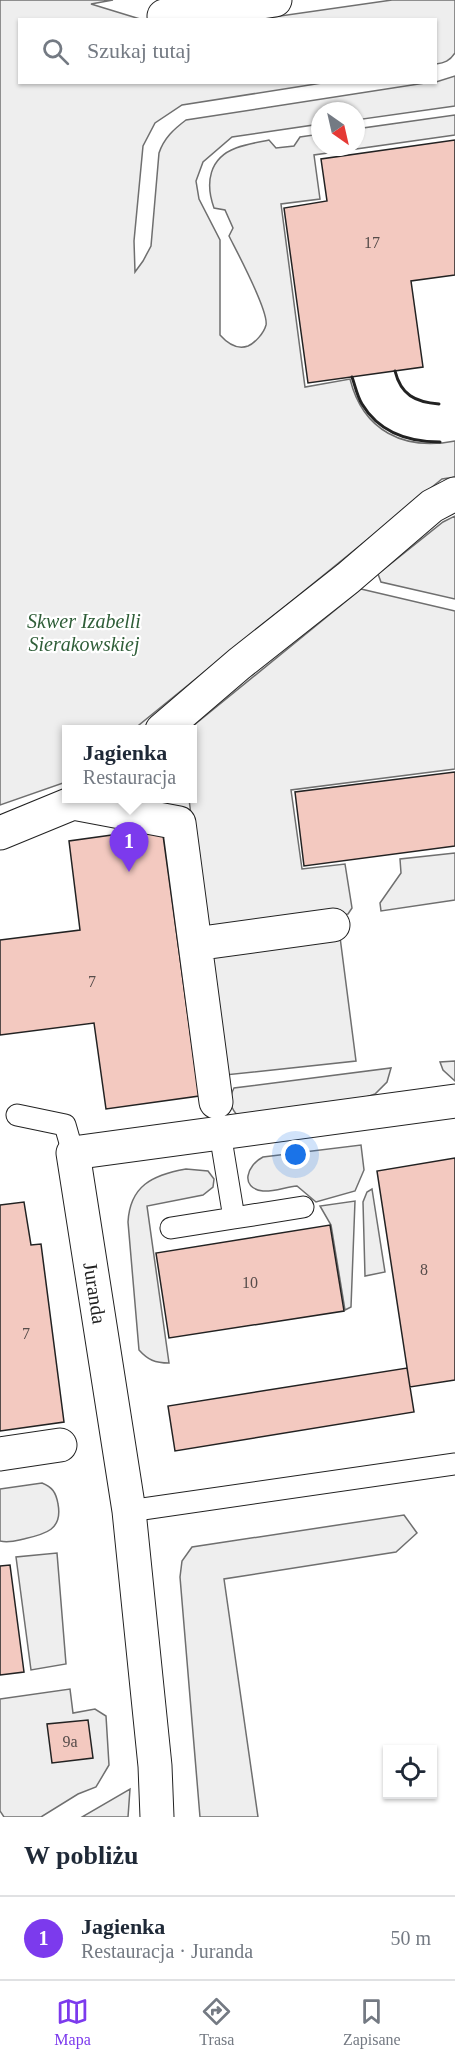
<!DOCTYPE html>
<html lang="pl">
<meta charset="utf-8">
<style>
body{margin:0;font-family:"Times New Roman",serif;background:#f6f6f7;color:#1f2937}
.controls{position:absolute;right:18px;bottom:18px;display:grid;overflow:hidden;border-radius:0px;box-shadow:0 2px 4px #0004}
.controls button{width:54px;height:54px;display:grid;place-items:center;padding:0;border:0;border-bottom:2px solid #e0e1e3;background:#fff;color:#1f2937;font:30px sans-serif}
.compass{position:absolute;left:311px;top:102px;width:54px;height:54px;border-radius:50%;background:#fff;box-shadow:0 2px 4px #0004;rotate:146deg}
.you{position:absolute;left:296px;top:1155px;width:21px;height:21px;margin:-15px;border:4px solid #fff;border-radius:50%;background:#1a73e8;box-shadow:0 0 0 9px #1a73e833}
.badge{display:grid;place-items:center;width:39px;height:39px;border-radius:50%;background:#7c3aed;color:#fff;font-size:20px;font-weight:700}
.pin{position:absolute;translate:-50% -50px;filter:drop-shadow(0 2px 3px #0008)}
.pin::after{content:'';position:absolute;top:32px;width:21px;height:18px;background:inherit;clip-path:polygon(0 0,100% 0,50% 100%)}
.popup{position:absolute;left:62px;top:725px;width:135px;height:78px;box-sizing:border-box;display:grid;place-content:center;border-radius:0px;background:#fff;filter:drop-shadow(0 2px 4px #0005);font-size:20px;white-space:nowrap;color:#747a83}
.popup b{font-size:22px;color:#1f2937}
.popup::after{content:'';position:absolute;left:50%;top:100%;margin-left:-12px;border:12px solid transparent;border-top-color:#fff}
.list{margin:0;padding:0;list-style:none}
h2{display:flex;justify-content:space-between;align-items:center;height:78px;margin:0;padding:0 24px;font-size:26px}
h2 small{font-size:20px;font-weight:400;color:#747a83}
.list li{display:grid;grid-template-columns:39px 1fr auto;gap:18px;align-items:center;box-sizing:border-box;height:84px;padding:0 24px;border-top:2px solid #e0e1e3}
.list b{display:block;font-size:22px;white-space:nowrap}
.list p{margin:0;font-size:20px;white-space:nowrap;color:#747a83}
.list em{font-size:20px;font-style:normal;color:#747a83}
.icon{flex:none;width:33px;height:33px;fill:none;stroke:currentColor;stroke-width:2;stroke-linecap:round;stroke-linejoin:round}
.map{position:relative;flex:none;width:455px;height:1817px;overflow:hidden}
.search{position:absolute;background:#fff;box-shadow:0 2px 4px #0004;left:18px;right:18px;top:18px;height:66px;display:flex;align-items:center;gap:15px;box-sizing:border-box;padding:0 21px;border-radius:0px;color:#747a83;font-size:22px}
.sheet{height:162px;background:#fff}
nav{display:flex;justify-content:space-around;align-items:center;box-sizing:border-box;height:84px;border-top:2px solid #e0e1e3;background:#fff;font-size:16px;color:#747a83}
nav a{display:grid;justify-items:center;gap:3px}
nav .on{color:#7c3aed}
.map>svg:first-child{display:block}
</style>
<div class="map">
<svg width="455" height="1817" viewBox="0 0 455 1817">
<rect width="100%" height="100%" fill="#fff"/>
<path fill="#eee" stroke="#6f6f6f" stroke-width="1.5" d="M0,0H113L91,4L140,19L20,20V82L322,83L182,105L155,123L143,146L134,241L135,272L143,261L151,246L159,153C164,138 174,129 186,120L425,83L436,82L455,76V106L356,120V111H320V124L232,137L203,162L196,181L199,199L220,240V335C228,344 237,350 248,346C255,343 264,333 266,325C269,311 237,252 229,236L233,228L225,210L214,208C205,183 209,158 236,148C247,144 259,142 269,140L276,148L294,146L300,137L320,134V147H356V129L455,115V135L314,155L320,199L281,204L305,387L350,379C363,431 404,451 455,441V477L442,479L134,729L66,730V782L0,805Z
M392,0H455V53C450,61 444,63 436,64V20H253Z
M455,516V599L381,582L378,574L443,522Z
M361,589L455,611V769L291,790L302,869L345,864L352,908L348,914L221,930L211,927L204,919L189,799L192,798V730H188Z
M455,853V900L381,911L380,903L401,873L400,859Z
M340,937L356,1061L225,1075L210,963L214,956Z
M455,1061V1081L443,1070L440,1062Z
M391,1068L387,1082L375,1094L352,1102L239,1117C230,1108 228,1100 234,1088Z
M361,1145L364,1170L355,1191L316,1202L297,1186C286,1187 273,1192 263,1191C239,1188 247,1165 263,1157Z
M186,1169L208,1171L214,1179L213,1187L203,1195L147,1206L169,1363C155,1363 148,1360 139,1350L128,1222C130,1186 152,1175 186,1169Z
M372,1189L385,1272L365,1276L363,1202L367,1192Z
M355,1201L351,1307L345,1310L331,1225L320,1206Z
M42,1483C52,1487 56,1492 58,1504C63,1530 45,1534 24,1539C15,1541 9,1543 0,1541V1489Z
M404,1515L417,1533L396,1552L224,1579L258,1817H200L180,1577L182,1561L192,1547Z
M57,1553L66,1664L31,1670L16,1557Z
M70,1689L73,1713L95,1709L106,1716L109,1765L96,1787L78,1794L41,1817H4L0,1811V1699Z
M130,1789L128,1817H82Z"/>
<path fill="#f3c9c0" stroke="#222" stroke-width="1.5" d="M455,140V275L411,281L423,367L308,383L284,208L327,201L321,159Z
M455,772V846L304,866L295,792Z
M162,828L199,1096L106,1109L94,1023L0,1035V940L80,930L69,841Z
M455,1158V1380L410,1387L377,1171Z
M24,1202L31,1245L41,1244L64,1422L0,1431V1205Z
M330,1225L344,1311L169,1338L156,1253Z
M407,1368L414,1412L175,1451L168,1406Z
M10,1565L24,1672L0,1675V1566Z
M88,1720L93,1758L52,1763L47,1724Z"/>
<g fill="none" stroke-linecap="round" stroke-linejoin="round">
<g stroke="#222" stroke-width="23">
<path id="service" d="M17,1115L65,1125L73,1153
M220,1133L234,1218L303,1207
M171,1228L234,1218
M129,1511L455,1464"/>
</g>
<g stroke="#222" stroke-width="35">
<path id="pedestrian" d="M164,16L275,0
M162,730L239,664L348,578L432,506L455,494
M73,803L179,823L216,1102
M0,833L73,803L78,798
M195,944L333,925
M0,1454L60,1445"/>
</g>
<g stroke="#222" stroke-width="35">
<path id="minor" d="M157,1817L155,1766L129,1511L73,1153L455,1101"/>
</g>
<use href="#service" stroke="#fff" stroke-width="21"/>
<use href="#pedestrian" stroke="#fff" stroke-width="33"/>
<use href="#minor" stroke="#fff" stroke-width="33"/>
<path stroke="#222" stroke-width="3" d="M395,371C401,395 415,402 439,404
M352,377C355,385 357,396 362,404C379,432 408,442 440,442"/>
</g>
<g text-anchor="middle" stroke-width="4.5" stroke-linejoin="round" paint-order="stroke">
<g font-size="16" fill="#564c4a">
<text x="372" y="248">17</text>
<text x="92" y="987">7</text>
<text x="424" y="1275">8</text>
<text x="250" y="1288">10</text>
<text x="26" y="1339">7</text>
<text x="70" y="1747">9a</text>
</g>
<g font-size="20" font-style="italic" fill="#2f5e38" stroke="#fff">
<text x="84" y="628">Skwer Izabelli<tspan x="84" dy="23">Sierakowskiej</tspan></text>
</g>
<g font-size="20" fill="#222" stroke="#fff">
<text transform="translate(95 1293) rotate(81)" y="7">Juranda</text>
</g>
</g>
</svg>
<div class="controls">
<button><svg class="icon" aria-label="locate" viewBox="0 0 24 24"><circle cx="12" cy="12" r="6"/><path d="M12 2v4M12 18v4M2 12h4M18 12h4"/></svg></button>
</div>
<svg class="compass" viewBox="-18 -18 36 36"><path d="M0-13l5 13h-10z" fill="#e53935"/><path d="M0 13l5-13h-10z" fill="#747a83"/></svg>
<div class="you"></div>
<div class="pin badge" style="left:129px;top:872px">1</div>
<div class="popup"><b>Jagienka</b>Restauracja</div>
<div class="search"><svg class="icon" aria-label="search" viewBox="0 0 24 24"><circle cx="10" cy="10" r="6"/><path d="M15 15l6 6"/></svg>Szukaj tutaj</div>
</div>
<section class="sheet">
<h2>W pobliżu<small></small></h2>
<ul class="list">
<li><span class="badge">1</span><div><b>Jagienka</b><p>Restauracja · Juranda</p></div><em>50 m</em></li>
</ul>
</section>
<nav>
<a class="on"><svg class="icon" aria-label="map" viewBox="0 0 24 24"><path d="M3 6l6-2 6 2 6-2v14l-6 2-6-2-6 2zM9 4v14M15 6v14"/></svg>Mapa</a>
<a><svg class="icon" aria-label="directions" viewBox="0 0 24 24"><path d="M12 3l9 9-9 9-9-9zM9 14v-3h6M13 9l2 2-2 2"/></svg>Trasa</a>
<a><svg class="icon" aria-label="saved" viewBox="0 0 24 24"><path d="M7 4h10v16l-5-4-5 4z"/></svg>Zapisane</a>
</nav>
